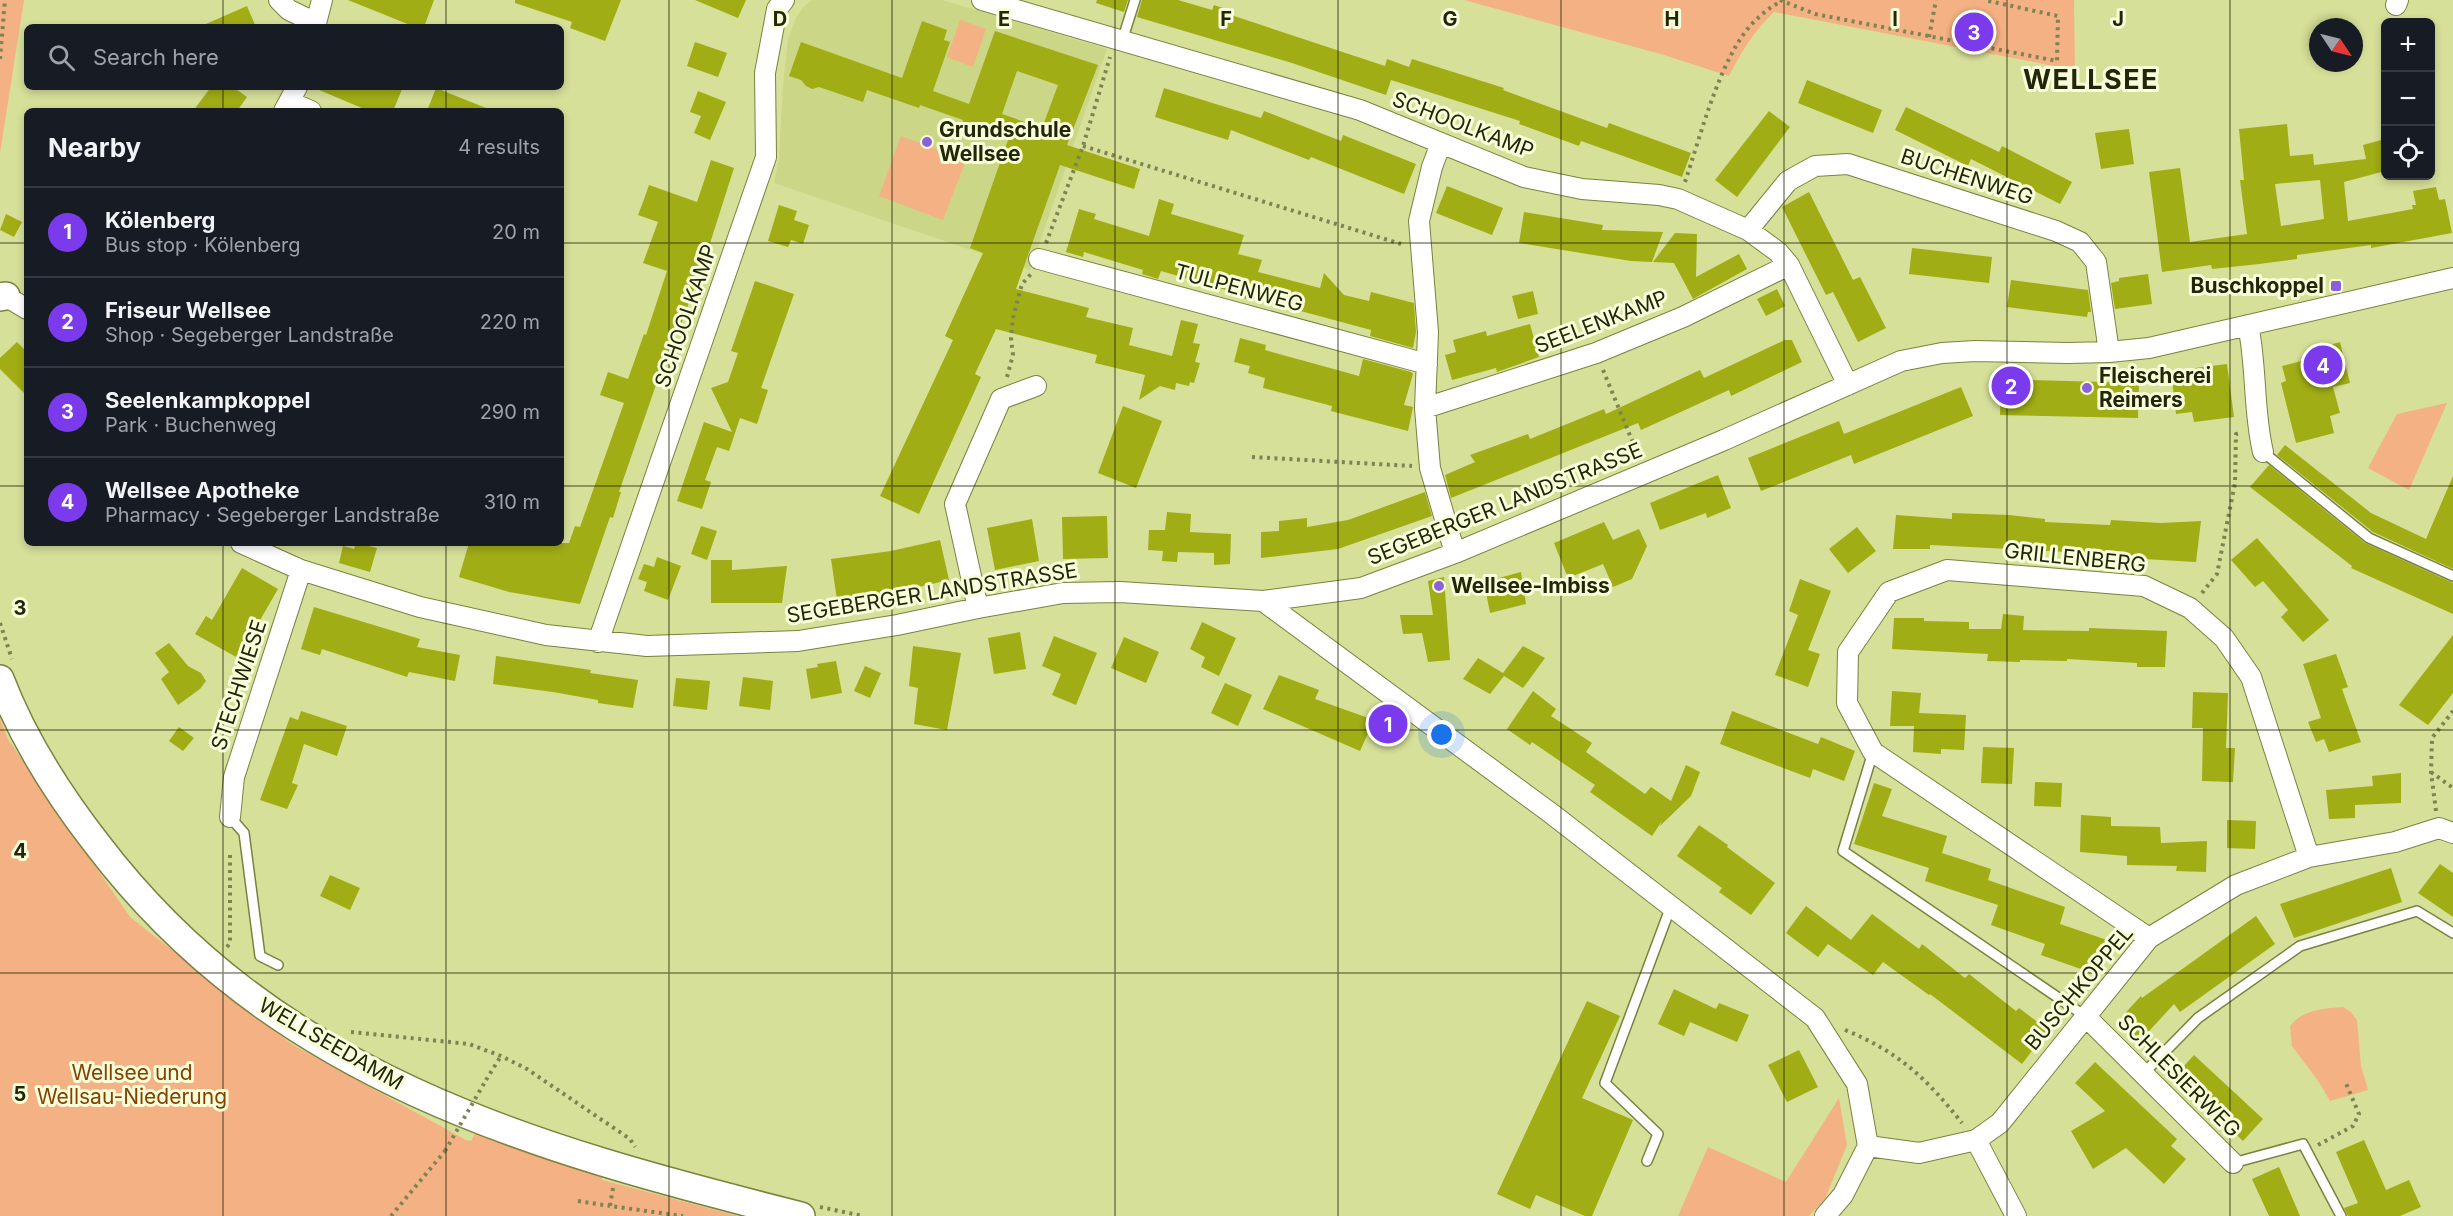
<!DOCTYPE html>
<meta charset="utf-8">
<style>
body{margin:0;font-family:Inter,sans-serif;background:#242831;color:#f1f3f6}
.controls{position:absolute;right:18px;top:18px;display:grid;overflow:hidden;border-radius:9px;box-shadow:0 3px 9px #0003}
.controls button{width:54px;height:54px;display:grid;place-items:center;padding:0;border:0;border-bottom:2px solid #363941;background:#171b24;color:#f1f3f6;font:30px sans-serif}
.compass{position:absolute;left:2309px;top:18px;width:54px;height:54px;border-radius:50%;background:#171b24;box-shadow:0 3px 9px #0003;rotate:125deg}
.you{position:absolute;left:1442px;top:735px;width:21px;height:21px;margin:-15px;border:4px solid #fff;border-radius:50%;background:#1a73e8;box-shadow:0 0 0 9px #1a73e833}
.badge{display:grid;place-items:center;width:39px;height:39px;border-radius:50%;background:#7c3aed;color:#fff;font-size:20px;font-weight:700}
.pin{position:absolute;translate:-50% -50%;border:3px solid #fff;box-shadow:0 2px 6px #0006}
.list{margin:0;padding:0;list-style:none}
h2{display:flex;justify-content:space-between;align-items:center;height:78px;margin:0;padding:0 24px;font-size:26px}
h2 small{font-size:20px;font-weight:400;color:#9ea1a6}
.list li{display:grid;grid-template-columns:39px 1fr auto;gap:18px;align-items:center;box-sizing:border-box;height:90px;padding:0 24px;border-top:2px solid #363941}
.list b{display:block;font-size:22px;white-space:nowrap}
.list p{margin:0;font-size:20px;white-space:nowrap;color:#9ea1a6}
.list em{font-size:20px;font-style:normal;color:#9ea1a6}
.icon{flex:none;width:33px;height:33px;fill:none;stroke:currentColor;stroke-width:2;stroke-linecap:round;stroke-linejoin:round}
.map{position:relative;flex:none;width:2453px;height:1216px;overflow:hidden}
.search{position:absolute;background:#171b24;box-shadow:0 3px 9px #0003;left:24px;top:24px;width:540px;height:66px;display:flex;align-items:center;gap:15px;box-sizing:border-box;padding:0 21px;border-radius:9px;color:#9ea1a6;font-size:22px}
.panel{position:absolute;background:#171b24;box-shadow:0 3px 9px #0003;left:24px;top:108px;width:540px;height:438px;border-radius:9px}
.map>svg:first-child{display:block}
</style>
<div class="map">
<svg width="2453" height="1216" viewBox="0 0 2453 1216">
<rect width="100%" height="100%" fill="#d6e099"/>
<path fill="#cbd686" d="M812,0H942L1107,49L1030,270L774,183L779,159L783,86L788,39L796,18L804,6Z"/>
<path fill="#f4b183" d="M0,0H24L0,153Z
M1464,0H2074L2075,70L1774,12C1754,31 1741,52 1729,76L1664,55Z
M960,20L986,29L973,67L947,57Z
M901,136L966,160L943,220L879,196Z
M2447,403L2409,490L2368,468L2397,414Z
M0,719L8,739L130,917L293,1045L466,1140L471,1141L476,1132L521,1149L602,1169V1180L738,1216H0Z
M2343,1007L2351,1012L2357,1020L2361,1066L2368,1090L2330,1101L2319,1082L2292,1046L2290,1026C2304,1009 2323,1009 2343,1007Z
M1839,1098L1847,1145L1825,1199L1809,1216H1678L1708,1147L1786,1182Z"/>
<path fill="#a0ad15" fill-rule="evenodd" d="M348,0H434L424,27H415Z
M515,0H621L605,41L570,28L572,22L515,3Z
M695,0H746L738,18Z
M1097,0H1128L1124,12L1096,3Z
M1142,0H1178L1212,10L1214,5L1229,10L1228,14L1385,66L1387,59L1409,67L1412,59L1504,88L1503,90L1607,128L1609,123L1691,153L1682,177L1581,141L1579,146L1519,124L1520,121L1391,80L1386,95L1292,63L1137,17Z
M247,6L256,27H199Z
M922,21L947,30L944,40L950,42L933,91L969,104L995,31L1098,65L1067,145L1140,169L1134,189L1060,165L1016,289L1089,308L1086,317L1133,328L1129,345L1172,356L1181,320L1198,324L1193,343L1200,344L1195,362L1200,363L1194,383L1190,382L1189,386L1176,383L1175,390L1160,386L1139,400L1145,375L1095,363L1097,355L996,329L975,374L981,377L919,514L880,496L953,340L945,336L983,253L970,248L1008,140L962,124L963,120L920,105L919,108L867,90L863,102L819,87L812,89L806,86L801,80L789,76L801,42L902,78ZM1017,71L1058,85L1042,128L1002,114Z
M695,42L727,53L718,77L687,66Z
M1807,80L1882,110L1873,133L1798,103Z
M211,87H233L247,97L237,111H193Z
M312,87H403L393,111H369Z
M436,88L491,110V111H427Z
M1164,88L1261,118L1264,111L1341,141L1343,135L1416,164L1404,194L1311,157L1309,160L1231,130L1228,140L1155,117Z
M698,91L726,102L710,140L694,133L701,116L690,112Z
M1906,107L1999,152L2002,146L2072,182L2060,204L1971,159L1968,166L1895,130Z
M1769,111L1790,127L1737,197L1715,180Z
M2287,124L2290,156L2313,154L2314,165L2366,159L2363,145L2385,139V171L2344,182L2348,221L2413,209L2412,205H2416L2413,191L2436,187L2439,200L2445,199L2452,233L2371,248V245L2297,255V259L2259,264L2212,269L2211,265L2162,272L2149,172L2180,168L2190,242L2247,234L2240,180H2244L2239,129ZM2320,180L2324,219L2281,226L2275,184Z
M2129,129L2134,164L2101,169L2095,133Z
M711,160L734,168L705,259L679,330L676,327L619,492H621L613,518L610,517L580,604L509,592L459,577L469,543H569L575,526L580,527L624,403L600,395L608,372L628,379L644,334L646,335L667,271L643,263L658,222L638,215L643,202L649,185L697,202Z
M1447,186L1503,208L1492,235L1436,213Z
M1809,192L1853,280L1860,277L1886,328L1858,342L1833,292L1826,295L1782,207Z
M1159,199L1174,204L1171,214L1244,235L1238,254L1262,260L1258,272L1320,288L1324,273L1344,295L1369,301L1371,292L1414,303L1416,332L1413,348L1370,336L1371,330L1252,298L1251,300L1235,296L1236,293L1161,271L1158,279L1142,274L1143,270L1084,252L1083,257L1066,252L1079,209L1096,214L1094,219L1149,236Z
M779,205L797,211L794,220L809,225L803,244L791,240L788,247L768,241Z
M1524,212L1603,225L1602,230L1663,232L1652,262L1631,261L1519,243Z
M6,214L22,222L14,237L0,230Z
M1675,233L1697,234L1696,277L1739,254L1747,269L1693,299L1674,263L1653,262Z
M1912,248L1992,257L1989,283L1909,274Z
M2148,274L2152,304L2115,309L2111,283L2119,281V278Z
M2011,280L2088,290L2091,312H2088L2087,317L2007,307Z
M755,281L794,294L761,388L768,390L757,424L740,418L729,451L717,447L705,480L711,482L702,509L677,501L704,422L732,432L711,388L728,382L738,353L731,351Z
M1777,289L1785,306L1766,316L1757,299Z
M1533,291L1538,314L1518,319L1512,296Z
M1530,324L1539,357L1497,372L1496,368L1452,380L1445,355L1456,352L1453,340L1486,331L1487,336Z
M1240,338L1266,345L1265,350L1359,376L1363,359L1411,372L1413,374L1404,405L1413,407L1408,431L1331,411L1332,406L1263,388L1265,378L1248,373L1250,366L1234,362Z
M1785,340H1792L1802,362L1731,396L1729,390L1641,430L1638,423L1451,498L1445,475L1475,462L1470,455L1528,434L1530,439L1604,409L1606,414L1700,370L1704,378Z
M17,342L27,352V396L0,369V358Z
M2340,342L2350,383L2333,387L2340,413L2330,416L2334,433L2296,443L2281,383L2286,381L2282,366L2305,360L2315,349Z
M2227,364L2234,417L2194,422L2192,412L2176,414L2171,371Z
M2001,379L2139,383L2138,418L2000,415Z
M1961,387L1973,416L1854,464L1851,455L1761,491L1748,458L1839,421L1844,434Z
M1123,406L1162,421L1136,488L1098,473Z
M2285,445L2371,513L2426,539L2453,476V569L2373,532L2277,455Z
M2269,465L2365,543L2453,583V614L2351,568L2352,566L2250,487Z
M1718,475L1731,508L1707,518L1706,513L1660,530L1650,503Z
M1425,492L1432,516L1338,549L1261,558V532L1279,531V521L1307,518V527L1348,520Z
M1167,512L1191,514L1190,532L1231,534L1230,564L1214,565V553L1178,552L1177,562L1162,561L1163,551L1148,550L1149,530H1165Z
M1952,513L2009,515L2045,519V522L2110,525L2111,520L2160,523L2201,521L2196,562L2109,557V554L1930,545V549H1893L1896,515L1952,519Z
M1107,516L1108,558L1063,559L1062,517Z
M1032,519L1039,561L995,570L987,528Z
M1604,522L1613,540L1639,529L1647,546L1632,579L1613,587L1603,564L1568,578L1554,543Z
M701,526L717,531L707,560L691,554Z
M1857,527L1876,551L1848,573L1829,549Z
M2257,538L2329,620L2303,642L2281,617L2288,610L2263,581L2255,587L2231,560Z
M940,540L949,580L893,593L837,600L831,559L891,551Z
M356,543L377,548L370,572L339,563L343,546L354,549Z
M657,557L681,566L668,600L644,591L647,582L638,579L644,564L654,567Z
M711,560H732V570L787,566L782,603H711Z
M242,568L278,589L238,658L195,634L206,616L212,620Z
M1521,572L1526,604L1490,613L1484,582Z
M1444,577L1450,660L1428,662L1422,633L1403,634L1400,615H1433L1428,581Z
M1800,579L1831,591L1808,650L1820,654L1808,687L1775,675L1798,615L1789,611Z
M314,607L420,639L417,647L460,655L455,681L409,672L407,677L322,649L320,655L301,649Z
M2003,614L2024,616L2023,630L2089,631V628L2167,631L2165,667H2137V663L2067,659V661L2020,660V662L1987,661L1988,654L1892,649L1894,618H1924V621L1969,622V629H2001Z
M1202,622L1236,638L1219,676L1201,667L1205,657L1190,649Z
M1020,632L1026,669L994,674L988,638Z
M2453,635V693L2428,725L2399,705Z
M1054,636L1097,653L1076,705L1052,695L1061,674L1042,666Z
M1124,637L1159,652L1146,683L1111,668Z
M169,643L188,666L201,673L206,681L200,689L178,705L161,679L169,672L155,653Z
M913,646L961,653L947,730L914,724L918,688L909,686Z
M1523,646L1545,658L1523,688L1504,676L1490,694L1463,679L1478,658L1503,673Z
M2336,654L2348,687L2342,689L2361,742L2329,752L2324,739L2316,742L2308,722L2321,718L2303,664Z
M496,656L591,670L590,673L638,680L633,708L598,703V700L553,692L493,684Z
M836,661L842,693L811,699L806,669L818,667L817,664Z
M865,666L881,673L870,698L854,691Z
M1279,675L1319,690L1315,699L1374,720L1360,751L1263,709Z
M743,677L773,681L770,710L739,706Z
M676,678L710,681L707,710L673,706Z
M1225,683L1252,695L1238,726L1211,713Z
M1533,691L1556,709L1551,716L1592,743L1586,752L1645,794L1651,787L1671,801L1686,765L1700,772L1691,796L1660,826L1662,821L1652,836L1590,792L1595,785L1532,742L1530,745L1507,729Z
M1892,691L1921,693L1919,713L1966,715L1964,750L1941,749V754L1913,752L1914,726H1890Z
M2193,692L2228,693L2226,748H2235L2233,782L2202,781L2203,728H2192Z
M301,711L347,726L337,756L304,744L292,783L298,785L287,809L260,800L290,717L298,720Z
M1732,711L1818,744L1821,737L1855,751L1844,781L1813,769L1810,778L1720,744Z
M179,727L194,738L183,751L169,741Z
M1983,747L2014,748L2012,784L1981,783Z
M2401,773V803L2355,805V818L2329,819L2326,790L2373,786L2372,776Z
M2035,782L2062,783L2061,807L2034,806Z
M1874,783L1892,789L1882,816L1947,836L1942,853L1991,869L1988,880L2065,907L2060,924L2107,940L2095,974L2041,955L2045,944L1991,925L1998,905L1925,881L1929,868L1854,844Z
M2081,815L2111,817V826L2160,827L2161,843L2207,841L2206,872L2176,871L2177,866L2127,865V856L2080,852Z
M2227,820L2256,821L2255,849L2227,848Z
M1699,825L1728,845L1727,847L1775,883L1751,915L1719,892L1722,888L1677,856Z
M2440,864L2453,873V917L2418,893Z
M2391,868L2402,902L2294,938L2280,904Z
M330,875L360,888L350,910L320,896Z
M1806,906L1851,940L1872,914L1919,949L1922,944L1965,978L1969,974L2016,1011L2019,1008L2048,1030L2022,1064L1930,994L1929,995L1883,962L1873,975L1828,944L1818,957L1786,933Z
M2256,916L2275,944L2180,1012L2174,1004L2139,1042L2117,1022L2141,996L2142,998Z
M1674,989L1716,1009L1719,1003L1749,1015L1737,1042L1690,1022L1684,1036L1658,1024Z
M1587,1001L1620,1016L1582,1098L1633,1120L1592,1216H1585L1536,1195L1530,1209L1497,1194Z
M1799,1050L1818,1087L1787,1102L1768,1065Z
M2194,1055L2263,1119L2243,1141L2174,1077Z
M2095,1062L2177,1139L2171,1146L2186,1159L2164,1184L2126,1148L2093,1169L2071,1131L2105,1111L2075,1083Z
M2364,1140L2386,1190L2409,1180L2421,1207L2400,1216H2348L2344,1208L2358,1203L2336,1152Z
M2279,1167L2300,1216H2269L2252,1179Z"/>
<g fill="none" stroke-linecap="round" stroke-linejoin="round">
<g stroke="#7a833e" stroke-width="12">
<path id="lane" d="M1122,41L1135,0
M2263,452L2369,538L2453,576
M1873,752L1843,851L2085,1016
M230,817L244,833L260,956L278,965
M2143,1074L2198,1018L2300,946L2417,911L2453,933
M1647,1161L1658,1134L1605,1083L1671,906
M2233,1163L2303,1144L2341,1216"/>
</g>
<g stroke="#7a833e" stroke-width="22">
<path id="street" d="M279,0L289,10L316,23
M982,0L1360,110L1524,177L1582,189L1659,195L1678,199L1748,230L1778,252L1789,265L1848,385
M2396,5L2398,0
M315,27L322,0
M290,102L311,111
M284,111L297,87
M1441,143L1432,167L1419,221L1428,332L1425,408L1430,468L1455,553
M1748,230L1788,181L1815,166L1848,164L2056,231L2080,242L2096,262L2109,352
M1039,259L1427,364
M0,293L27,309
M2248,325C2257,367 2253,410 2263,452
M1425,408L1596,353L1683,317L1789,265
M241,543L301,570L420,607L546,635L647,646L798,641L897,625L978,608L1063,593L1120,592L1263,601L1361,588L1455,553L1724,440L1901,361L1942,353L1975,351L2068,353L2109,352L2149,348L2453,278
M1263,601L1552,814L1815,1018L1857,1084L1868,1146
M978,608L955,504L1001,399L1036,386
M598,642L766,157L765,73L777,9L784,0
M230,817L234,777L301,570
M2149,938L1873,752L1847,703L1848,652L1889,592L1947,570L2144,586L2190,608L2224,638L2251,677L2309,857
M2085,1016L2233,1163
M1976,1140L2016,1216
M1868,1146L1919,1153L1976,1140L2000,1123L2149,938L2236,885L2309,857L2395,842L2439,828L2453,833
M1825,1216L1843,1195L1868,1146"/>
</g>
<g stroke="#7a833e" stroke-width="30">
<path id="secondary" d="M0,297L6,296
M0,679C23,739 58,794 97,844C274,1077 531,1148 801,1216"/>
</g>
<path stroke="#7d8351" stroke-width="4" stroke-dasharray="3 4.5" stroke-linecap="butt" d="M1780,0L1815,14L2057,61L2058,16L1984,0
M1929,37L1936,0
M0,59L5,0
M1083,146L1401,244
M1685,182C1701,135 1722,49 1758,18C1765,11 1773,6 1781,1
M1046,243L1083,146L1110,57
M1603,370L1638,455
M1007,377L1013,355L1011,338L1013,318L1022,284L1031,274
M1252,457L1412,466
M2202,593L2217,574L2235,483L2236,434L2242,433
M0,623L12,659
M2431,772L2453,788
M2436,811L2431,772L2432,738L2453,711
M227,947L230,943V851
M1845,1030C1899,1052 1926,1078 1962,1123
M351,1032L469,1044L501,1056L527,1069L630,1139L635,1147
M486,1080L501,1056
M2318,1145L2353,1126L2359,1114L2345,1081
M613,1188L610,1206L683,1216
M578,1201L610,1206
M820,1207L863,1216
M391,1216L445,1151"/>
<use href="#lane" stroke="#fff" stroke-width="9"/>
<use href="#street" stroke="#fff" stroke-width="20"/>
<use href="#secondary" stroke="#fff" stroke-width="27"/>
<path stroke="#7d8351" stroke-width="4" stroke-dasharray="3 4.5" stroke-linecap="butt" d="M445,1151L486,1080"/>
</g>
<path fill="none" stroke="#232609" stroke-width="1.5" stroke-opacity="0.55" d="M223,0V27M446,0V27M669,0V1216M892,0V1216M1115,0V1216M1338,0V1216M1561,0V1216M1784,0V1216M2007,0V1216M2230,0V1216M223,87V111M446,87V111M0,243H27M561,243H2453M0,486H27M561,486H2453M223,543V1216M446,543V1216M0,730H2453M0,973H2453"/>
<g fill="#8961dc" stroke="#f8feda" stroke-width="2">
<circle cx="927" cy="142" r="6"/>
<rect x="2330" y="280" width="12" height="12" rx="3"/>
<circle cx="2087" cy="388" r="6"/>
<circle cx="1439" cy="586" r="6"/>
</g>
<g text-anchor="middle" stroke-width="6" stroke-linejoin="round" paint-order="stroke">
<g font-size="21" fill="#232609" stroke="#f8feda">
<text transform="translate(1463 125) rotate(21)" y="7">SCHOOLKAMP</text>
<text transform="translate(1967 177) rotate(18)" y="7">BUCHENWEG</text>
<text transform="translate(1239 288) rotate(15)" y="7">TULPENWEG</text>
<text transform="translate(686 316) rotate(-71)" y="7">SCHOOLKAMP</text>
<text transform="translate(1601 322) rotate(-21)" y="7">SEELENKAMP</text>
<text transform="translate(1505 504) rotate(-22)" y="7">SEGEBERGER LANDSTRASSE</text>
<text transform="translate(2075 558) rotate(6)" y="7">GRILLENBERG</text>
<text transform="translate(932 593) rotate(-9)" y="7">SEGEBERGER LANDSTRASSE</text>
<text transform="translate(239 685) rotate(-72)" y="7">STECHWIESE</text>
<text transform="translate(2079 988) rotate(-50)" y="7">BUSCHKOPPEL</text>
<text transform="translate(331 1044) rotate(30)" y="7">WELLSEEDAMM</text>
<text transform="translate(2179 1076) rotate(45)" y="7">SCHLESIERWEG</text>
</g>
<g font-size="21" font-weight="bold" fill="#232609" stroke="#f8feda" text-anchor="start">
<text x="939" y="137">Grundschule<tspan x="939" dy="24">Wellsee</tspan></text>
<text x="2324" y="293" text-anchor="end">Buschkoppel</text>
<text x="2099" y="383">Fleischerei<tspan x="2099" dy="24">Reimers</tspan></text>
<text x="1451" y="593">Wellsee-Imbiss</text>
</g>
<g font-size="21" fill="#844200" stroke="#f8feda">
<text x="132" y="1080">Wellsee und<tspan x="132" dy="24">Wellsau-Niederung</tspan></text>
</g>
<g font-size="27" font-weight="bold" letter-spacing="1.5" fill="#232609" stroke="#f8feda">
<text x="2091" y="89">WELLSEE</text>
</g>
</g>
<g font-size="20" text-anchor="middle" font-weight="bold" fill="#232609" stroke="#f8feda" stroke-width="6" stroke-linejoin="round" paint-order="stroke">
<text x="780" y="26">D</text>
<text x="1004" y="26">E</text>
<text x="1226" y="26">F</text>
<text x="1450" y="26">G</text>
<text x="1672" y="26">H</text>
<text x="1895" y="26">I</text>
<text x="2118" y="26">J</text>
<text x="20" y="615">3</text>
<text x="20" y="858">4</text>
<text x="20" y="1101">5</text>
</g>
</svg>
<div class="controls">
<button>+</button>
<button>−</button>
<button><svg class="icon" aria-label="locate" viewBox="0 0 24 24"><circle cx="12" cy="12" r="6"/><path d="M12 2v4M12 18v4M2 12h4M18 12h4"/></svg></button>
</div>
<svg class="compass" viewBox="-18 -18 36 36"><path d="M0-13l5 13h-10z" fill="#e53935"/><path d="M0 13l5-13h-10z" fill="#9ea1a6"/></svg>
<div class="you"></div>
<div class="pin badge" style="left:1388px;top:724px">1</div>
<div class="pin badge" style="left:2011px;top:386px">2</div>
<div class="pin badge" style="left:1974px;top:32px">3</div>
<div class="pin badge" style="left:2323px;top:365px">4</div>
<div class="search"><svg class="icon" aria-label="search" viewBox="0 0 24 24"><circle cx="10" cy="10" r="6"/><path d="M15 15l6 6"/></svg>Search here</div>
<section class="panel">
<h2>Nearby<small>4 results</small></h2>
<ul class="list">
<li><span class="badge">1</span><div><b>Kölenberg</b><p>Bus stop · Kölenberg</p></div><em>20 m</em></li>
<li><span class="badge">2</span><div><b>Friseur Wellsee</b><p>Shop · Segeberger Landstraße</p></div><em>220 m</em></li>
<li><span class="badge">3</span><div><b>Seelenkampkoppel</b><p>Park · Buchenweg</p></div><em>290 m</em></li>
<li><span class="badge">4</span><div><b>Wellsee Apotheke</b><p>Pharmacy · Segeberger Landstraße</p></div><em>310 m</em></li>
</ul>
</section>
</div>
